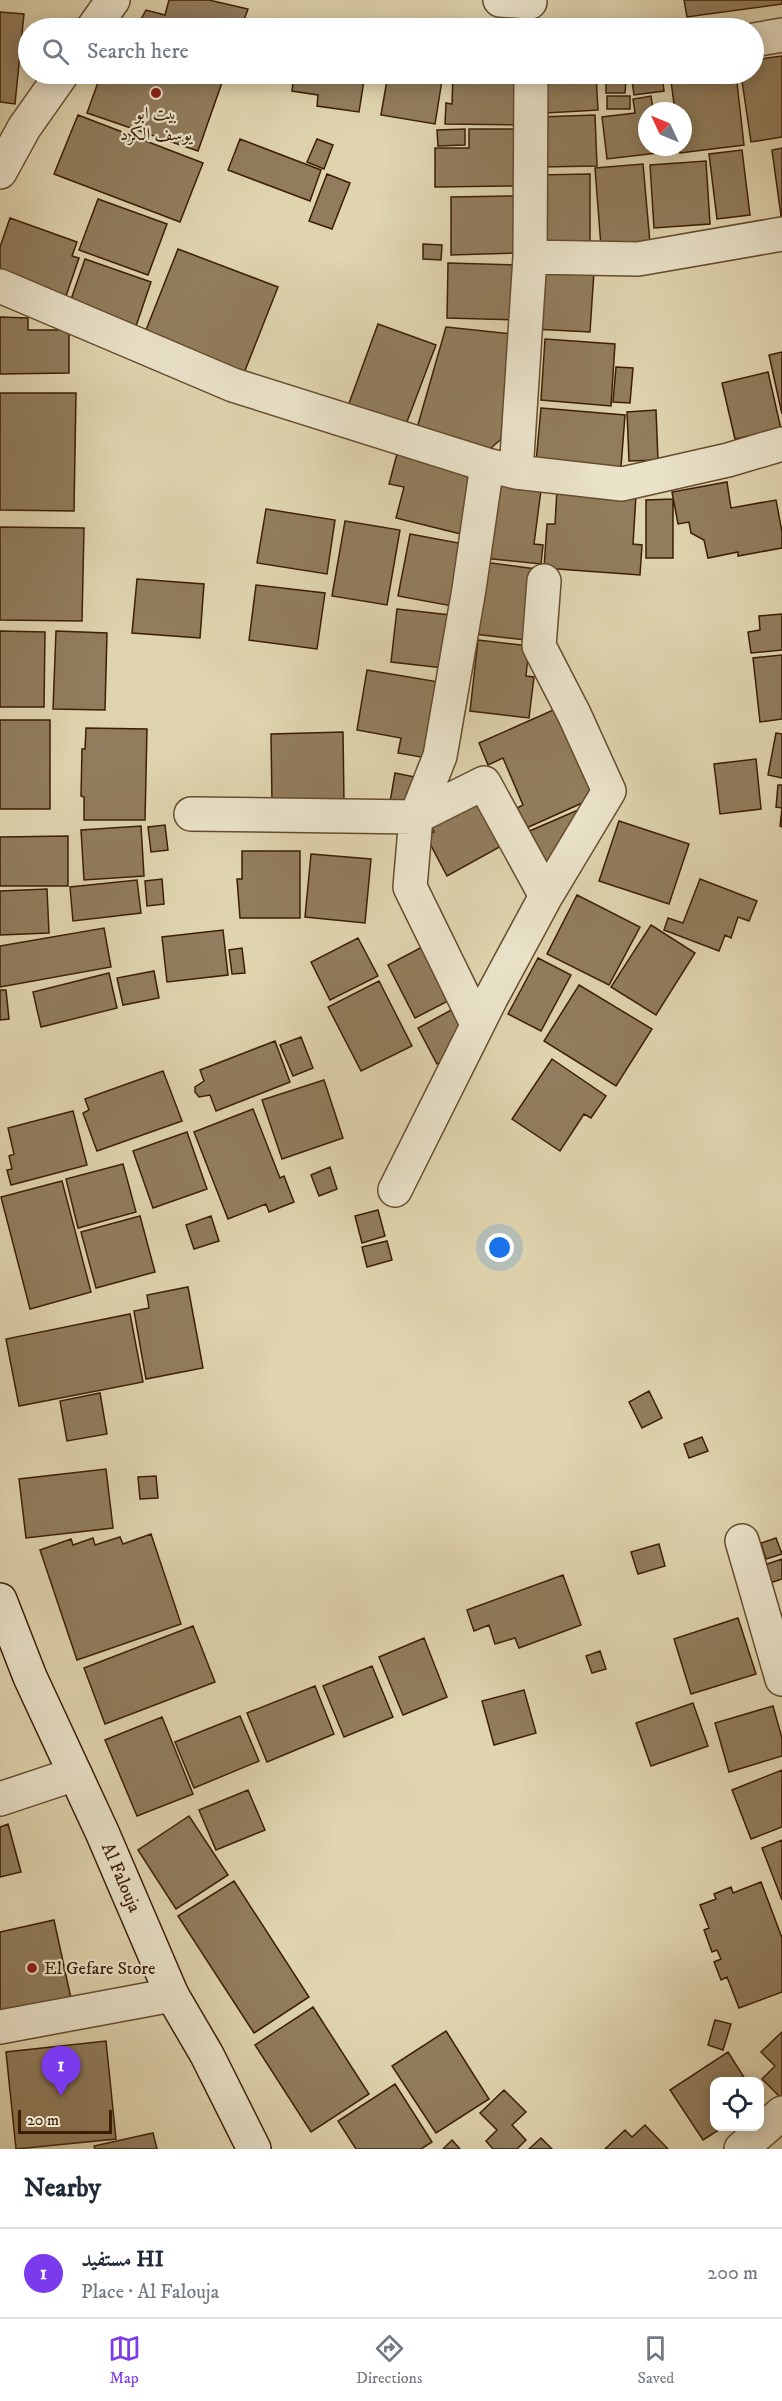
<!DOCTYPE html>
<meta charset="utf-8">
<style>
body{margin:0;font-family:"IM FELL DW Pica",Amiri,serif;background:#f6f6f7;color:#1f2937}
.controls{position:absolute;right:18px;bottom:18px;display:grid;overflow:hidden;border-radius:12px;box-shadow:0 3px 15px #0003}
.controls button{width:54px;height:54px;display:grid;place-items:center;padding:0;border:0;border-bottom:2px solid #e0e1e3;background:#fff;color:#1f2937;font:30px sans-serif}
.compass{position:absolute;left:638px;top:102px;width:54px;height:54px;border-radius:50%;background:#fff;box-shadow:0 3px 15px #0003;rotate:314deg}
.scale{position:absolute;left:18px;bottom:15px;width:94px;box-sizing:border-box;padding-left:6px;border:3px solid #3d1e05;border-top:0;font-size:16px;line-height:21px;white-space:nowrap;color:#3d1e05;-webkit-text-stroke:4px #eae3ca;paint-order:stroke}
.you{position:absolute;left:500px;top:1248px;width:21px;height:21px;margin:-15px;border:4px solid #fff;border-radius:50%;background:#1a73e8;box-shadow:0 0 0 9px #1a73e833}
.badge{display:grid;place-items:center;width:39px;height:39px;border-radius:50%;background:#7c3aed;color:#fff;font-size:20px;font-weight:700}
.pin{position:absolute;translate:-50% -50px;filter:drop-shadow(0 2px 3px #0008)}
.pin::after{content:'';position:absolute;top:32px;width:21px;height:18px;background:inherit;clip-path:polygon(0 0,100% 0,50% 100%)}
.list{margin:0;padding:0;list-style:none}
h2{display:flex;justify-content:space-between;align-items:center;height:78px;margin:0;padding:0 24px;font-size:26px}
h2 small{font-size:20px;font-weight:400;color:#747a83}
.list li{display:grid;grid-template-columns:39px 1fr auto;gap:18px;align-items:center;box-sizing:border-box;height:90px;padding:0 24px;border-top:2px solid #e0e1e3}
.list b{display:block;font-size:22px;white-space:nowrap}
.list p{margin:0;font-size:20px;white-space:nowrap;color:#747a83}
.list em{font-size:20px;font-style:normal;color:#747a83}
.icon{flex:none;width:33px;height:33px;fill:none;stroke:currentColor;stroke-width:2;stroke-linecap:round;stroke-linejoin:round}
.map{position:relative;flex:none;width:782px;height:2149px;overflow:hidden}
.search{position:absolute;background:#fff;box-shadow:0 3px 15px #0003;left:18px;right:18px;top:18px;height:66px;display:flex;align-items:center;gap:15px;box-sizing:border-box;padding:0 21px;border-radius:33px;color:#747a83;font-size:22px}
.sheet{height:168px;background:#fff}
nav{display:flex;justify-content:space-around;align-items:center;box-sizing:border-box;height:84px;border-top:2px solid #e0e1e3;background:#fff;font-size:16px;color:#747a83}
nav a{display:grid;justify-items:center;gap:3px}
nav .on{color:#7c3aed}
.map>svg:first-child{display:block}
</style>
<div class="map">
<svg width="782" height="2149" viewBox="0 0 782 2149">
<rect width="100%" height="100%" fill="#dfd4ae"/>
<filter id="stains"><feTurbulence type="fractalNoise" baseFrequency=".00333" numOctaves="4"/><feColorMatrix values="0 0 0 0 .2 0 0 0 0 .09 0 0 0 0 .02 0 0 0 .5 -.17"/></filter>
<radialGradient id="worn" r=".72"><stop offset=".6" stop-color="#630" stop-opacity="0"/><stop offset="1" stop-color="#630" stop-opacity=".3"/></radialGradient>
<path fill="#917d5d" stroke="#3d1e05" stroke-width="1.5" d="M169,0H209L248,9L241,28H136L146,10L165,15Z
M684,0H782V4L687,17Z
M0,12L24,14L15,104L0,102Z
M782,56V137L751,142L741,74H754V60Z
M101,74H225L198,151L87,113Z
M294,74H365L359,112L317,106L318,95L292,91Z
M388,74H443L435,124L381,115Z
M453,74H520V125L445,124L446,103L452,104Z
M539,74H596L598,110L546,113Z
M631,74H662L664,91L634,95Z
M670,74H736L744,145L680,153L679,147H683V111H675Z
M626,80L625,93H606V81Z
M607,96H630V109H607Z
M651,96L653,110L669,108V111H647V147H673L674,151L607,159L602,117L635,113L633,99Z
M78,115L203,163L180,222L54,174Z
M595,115L597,166L540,167L539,117Z
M465,129V145L438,146L437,130Z
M469,129H516L517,186L435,187V148H469Z
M240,139L321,170L310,201L228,170Z
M317,139L333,145L324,169L307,162Z
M782,148V223L772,150Z
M742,150L750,215L717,219L709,154Z
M706,161L710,224L654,228L650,165Z
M643,164L650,243L601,247L595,168Z
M327,174L350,183L332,229L309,221Z
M590,174V252H536L537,175Z
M516,196L517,253L451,255V197Z
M98,199L167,224L148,275L79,250Z
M10,218L77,242L72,256L79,258L65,299L0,276V247Z
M423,244L442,245L441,260L423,259Z
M178,249L278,287L244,373L144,335Z
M85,259L151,282L134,332L68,308Z
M448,263L519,265L518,320L447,318Z
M538,268L594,271L590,332L533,329Z
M0,317L28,318V330H69V373L0,374Z
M378,324L436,345L405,427L348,406Z
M446,327L513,334L508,433L490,449L417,428Z
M545,339L615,344L611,406L541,400Z
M782,352V414L769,355Z
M616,367L633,368L630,403L613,402Z
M768,372L781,429L735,439L722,383Z
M0,393H76L74,511L0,510Z
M541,408L625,415L620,480L535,473Z
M656,410L658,460L629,461L627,412Z
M397,454L476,473L461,534L396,518L404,487L389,484Z
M727,482L731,508L776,500L782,532V548L738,556V552L708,558L704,540L691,533L689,522L678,524L672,492Z
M492,484L541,490L534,544L543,545L541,564L483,558Z
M557,489L636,495L633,544L642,545L640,575L544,568L547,524H555Z
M673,499V558H646V500Z
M266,509L335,520L327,574L257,563Z
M345,521L400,530L387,605L332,596Z
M0,527L84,528L82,621L0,620Z
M410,534L464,544L452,606L398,596Z
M483,562L536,569L526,640L474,634Z
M137,579L204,584L200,638L132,633Z
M256,585L325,593L317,649L249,640Z
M397,609L459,616L452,669L391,662Z
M782,614V650L751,653L748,632L760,630L759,616Z
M0,631L45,632L44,707H0Z
M56,631L107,633L105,710L53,709Z
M478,640L529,646L526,676L534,677L529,718L470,711Z
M782,655V719L760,722L753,658Z
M367,670L445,683L432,759L398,753L401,738L357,730Z
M560,707L600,795L522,830L513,810L523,805L503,758L488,765L479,743Z
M0,720H50V809H0Z
M86,728L147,729L145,820H84V797L81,796L82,749H85Z
M343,732L344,803L272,804L271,734Z
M776,733L782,734V778L768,775Z
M756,759L761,809L720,814L714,764Z
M395,773L420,778L416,806L390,802Z
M778,785H782V827L780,826L782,808L776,807Z
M478,796L505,844L447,876L426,836L434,832L429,823Z
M587,806L545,878L525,833Z
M619,821L689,844L669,904L599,881Z
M165,825L168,850L151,852L148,827Z
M141,826L144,876L84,880L81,830Z
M68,836V886H0V837Z
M242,851H300V918H240L237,879H242Z
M311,854L371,859L365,923L305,917Z
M162,879L164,904L147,906L145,881Z
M700,879L757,901L749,921L738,917L731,938L725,935L719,951L664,930L668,918L683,923Z
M137,880L141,913L73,921L70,887Z
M47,889L49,933L0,935V891Z
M577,895L640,927L609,985L547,954Z
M651,925L695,953L656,1015L611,987Z
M104,928L111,967L0,987V946Z
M223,930L228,975L167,982L162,937Z
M358,938L378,976L330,1000L311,962Z
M422,947L450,1000L415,1018L388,965Z
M242,948L245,973L232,974L229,950Z
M538,958L571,975L541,1031L508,1014Z
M154,971L159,998L123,1005L117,978Z
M109,973L117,1008L41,1027L33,992Z
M379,981L412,1046L361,1071L328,1007Z
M579,985L652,1029L616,1086L544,1041Z
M0,990H6L9,1019L0,1020Z
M455,1008L468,1031L455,1054L437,1064L418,1028Z
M301,1037L313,1068L293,1076L280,1045Z
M275,1041L290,1082L216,1111L210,1095L199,1097L195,1092V1087L204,1081L200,1070Z
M552,1059L606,1096L591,1118L584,1114L560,1151L512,1119Z
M163,1071L182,1121L97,1151L83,1113L89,1110L85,1099Z
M324,1080L343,1138L282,1159L262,1100Z
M253,1109L280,1178L284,1176L294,1202L269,1212L266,1204L228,1219L194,1132Z
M73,1111L87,1165L11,1185L7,1170L12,1169L9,1156L14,1154L8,1128Z
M187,1132L207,1189L153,1208L133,1151Z
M123,1164L136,1212L78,1228L66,1179Z
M330,1167L337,1189L319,1196L311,1175Z
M62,1181L91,1292L30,1309L1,1197Z
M378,1210L385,1236L362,1243L355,1216Z
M140,1216L155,1272L96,1288L81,1232Z
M211,1216L219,1241L194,1249L186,1225Z
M387,1241L392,1260L367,1267L362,1247Z
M188,1287L203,1368L146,1379L134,1311L149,1308L147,1295Z
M130,1314L143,1382L19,1406L6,1339Z
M649,1391L662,1418L642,1428L629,1402Z
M100,1393L107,1434L67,1441L60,1401Z
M702,1437L708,1451L689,1458L684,1444Z
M106,1469L113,1528L26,1538L19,1479Z
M156,1476L158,1498L140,1499L138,1477Z
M151,1534L181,1624L77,1660L40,1550L71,1539L73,1545L93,1538L95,1545L120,1537L123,1544Z
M776,1538L782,1554L766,1559L761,1543Z
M659,1544L665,1566L638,1574L631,1552Z
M782,1559V1579L770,1583L764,1565Z
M563,1575L581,1625L519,1648L515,1638L495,1644L489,1625L474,1631L467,1610Z
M738,1618L756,1674L691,1694L674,1639Z
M193,1626L215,1682L105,1724L84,1668Z
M424,1638L447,1697L403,1715L379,1657Z
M600,1651L606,1669L592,1673L586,1656Z
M372,1666L393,1717L344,1737L323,1686Z
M315,1686L334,1734L267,1762L247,1713Z
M524,1690L536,1733L494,1745L482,1701Z
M693,1703L708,1746L651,1766L636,1723Z
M773,1706L782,1738V1756L729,1772L715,1723Z
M240,1716L259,1761L194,1788L175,1742Z
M162,1717L193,1794L137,1816L105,1740Z
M782,1770V1827L751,1839L732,1790Z
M248,1790L265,1830L216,1850L199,1810Z
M189,1816L228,1875L176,1909L138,1850Z
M8,1824L21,1872L0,1877V1827Z
M782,1840V1900L762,1848Z
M234,1881L309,1997L254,2033L178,1916Z
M761,1882L782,1938V1992L739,2008L727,1977L721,1980L714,1962L721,1959L717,1950L712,1952L704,1930L709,1928L700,1905L716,1899L714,1894L731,1887L733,1893Z
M54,1920L72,2003L0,2011V1932Z
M313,2007L369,2094L311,2132L255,2045Z
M715,2020L731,2024L723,2050L708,2045Z
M446,2031L489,2099L436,2133L392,2066Z
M782,2032V2099L762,2079L775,2066L761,2052Z
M106,2041L116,2139L16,2149L6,2052Z
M728,2052L747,2082H714V2126H725L703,2140L670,2090Z
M395,2084L432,2142L421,2149H356L338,2121Z
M504,2090L526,2112L512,2125L526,2140L517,2149H493L486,2141L497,2130L480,2113Z
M645,2125L668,2149H605L625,2130L632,2137Z
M153,2133L157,2149H95L94,2146Z
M541,2138L552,2149H529Z
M452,2140L460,2149H443Z"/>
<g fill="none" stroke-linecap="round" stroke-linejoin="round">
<g stroke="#664c2f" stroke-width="36">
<path id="street" d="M500,0L530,2
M93,28L113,0
M754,40L782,35
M531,74L530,257L638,259L782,234
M0,172L24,128L62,74
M0,286L233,385L487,465L516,472L530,257
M516,472L622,484L728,460L782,444
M191,814L416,817L484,783L546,896L609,791L574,714L539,646L544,581
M477,1024L410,887L416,817L440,756L469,589L487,465
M395,1190L491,998L546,896
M742,1541L782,1679
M0,1799L75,1774
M0,2027L172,1995
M741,2149L782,2113"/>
</g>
<g stroke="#3d1e05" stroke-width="36">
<g id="secondary">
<path id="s1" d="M0,1600L30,1677L102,1832L172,1995L207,2055L254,2149"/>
</g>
</g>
<use href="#street" stroke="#eae3ca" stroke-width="33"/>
<use href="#secondary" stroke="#eae3ca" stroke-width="33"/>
</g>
<g fill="#8f2418" stroke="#eae3ca" stroke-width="2">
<circle cx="156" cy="93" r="6"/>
<circle cx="32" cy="1968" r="6"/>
</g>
<g text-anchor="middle" stroke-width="4.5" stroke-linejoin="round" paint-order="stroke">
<g font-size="18" fill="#3d1e05" stroke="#eae3ca">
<text x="156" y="119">بيت ابو<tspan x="156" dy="21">يوسف الكرد</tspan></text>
<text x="44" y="1974" text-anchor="start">El Gefare Store</text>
</g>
<g font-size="18" fill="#3d1e05" stroke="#eae3ca">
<text dy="6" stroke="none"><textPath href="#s1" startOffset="303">Al Falouja</textPath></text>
</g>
</g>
<rect width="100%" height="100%" filter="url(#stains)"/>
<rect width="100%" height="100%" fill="url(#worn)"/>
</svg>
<div class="controls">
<button><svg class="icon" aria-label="locate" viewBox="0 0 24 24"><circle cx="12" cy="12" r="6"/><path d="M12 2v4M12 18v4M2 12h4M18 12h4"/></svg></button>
</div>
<svg class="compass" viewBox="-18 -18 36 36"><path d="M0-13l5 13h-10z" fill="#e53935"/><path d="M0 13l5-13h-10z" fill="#747a83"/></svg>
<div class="scale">20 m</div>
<div class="you"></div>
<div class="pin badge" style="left:61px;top:2096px">1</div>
<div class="search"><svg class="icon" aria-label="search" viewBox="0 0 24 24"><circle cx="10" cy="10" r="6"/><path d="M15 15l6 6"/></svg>Search here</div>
</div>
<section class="sheet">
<h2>Nearby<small></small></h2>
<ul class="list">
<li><span class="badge">1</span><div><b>مستفيد HI</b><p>Place · Al Falouja</p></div><em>200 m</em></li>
</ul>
</section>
<nav>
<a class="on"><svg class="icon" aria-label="map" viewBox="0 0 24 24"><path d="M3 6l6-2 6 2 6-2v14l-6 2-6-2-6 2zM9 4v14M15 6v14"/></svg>Map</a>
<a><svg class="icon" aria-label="directions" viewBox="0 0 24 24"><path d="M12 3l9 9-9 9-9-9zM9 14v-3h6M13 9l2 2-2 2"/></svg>Directions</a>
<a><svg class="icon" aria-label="saved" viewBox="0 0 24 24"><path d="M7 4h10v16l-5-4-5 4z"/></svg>Saved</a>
</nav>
